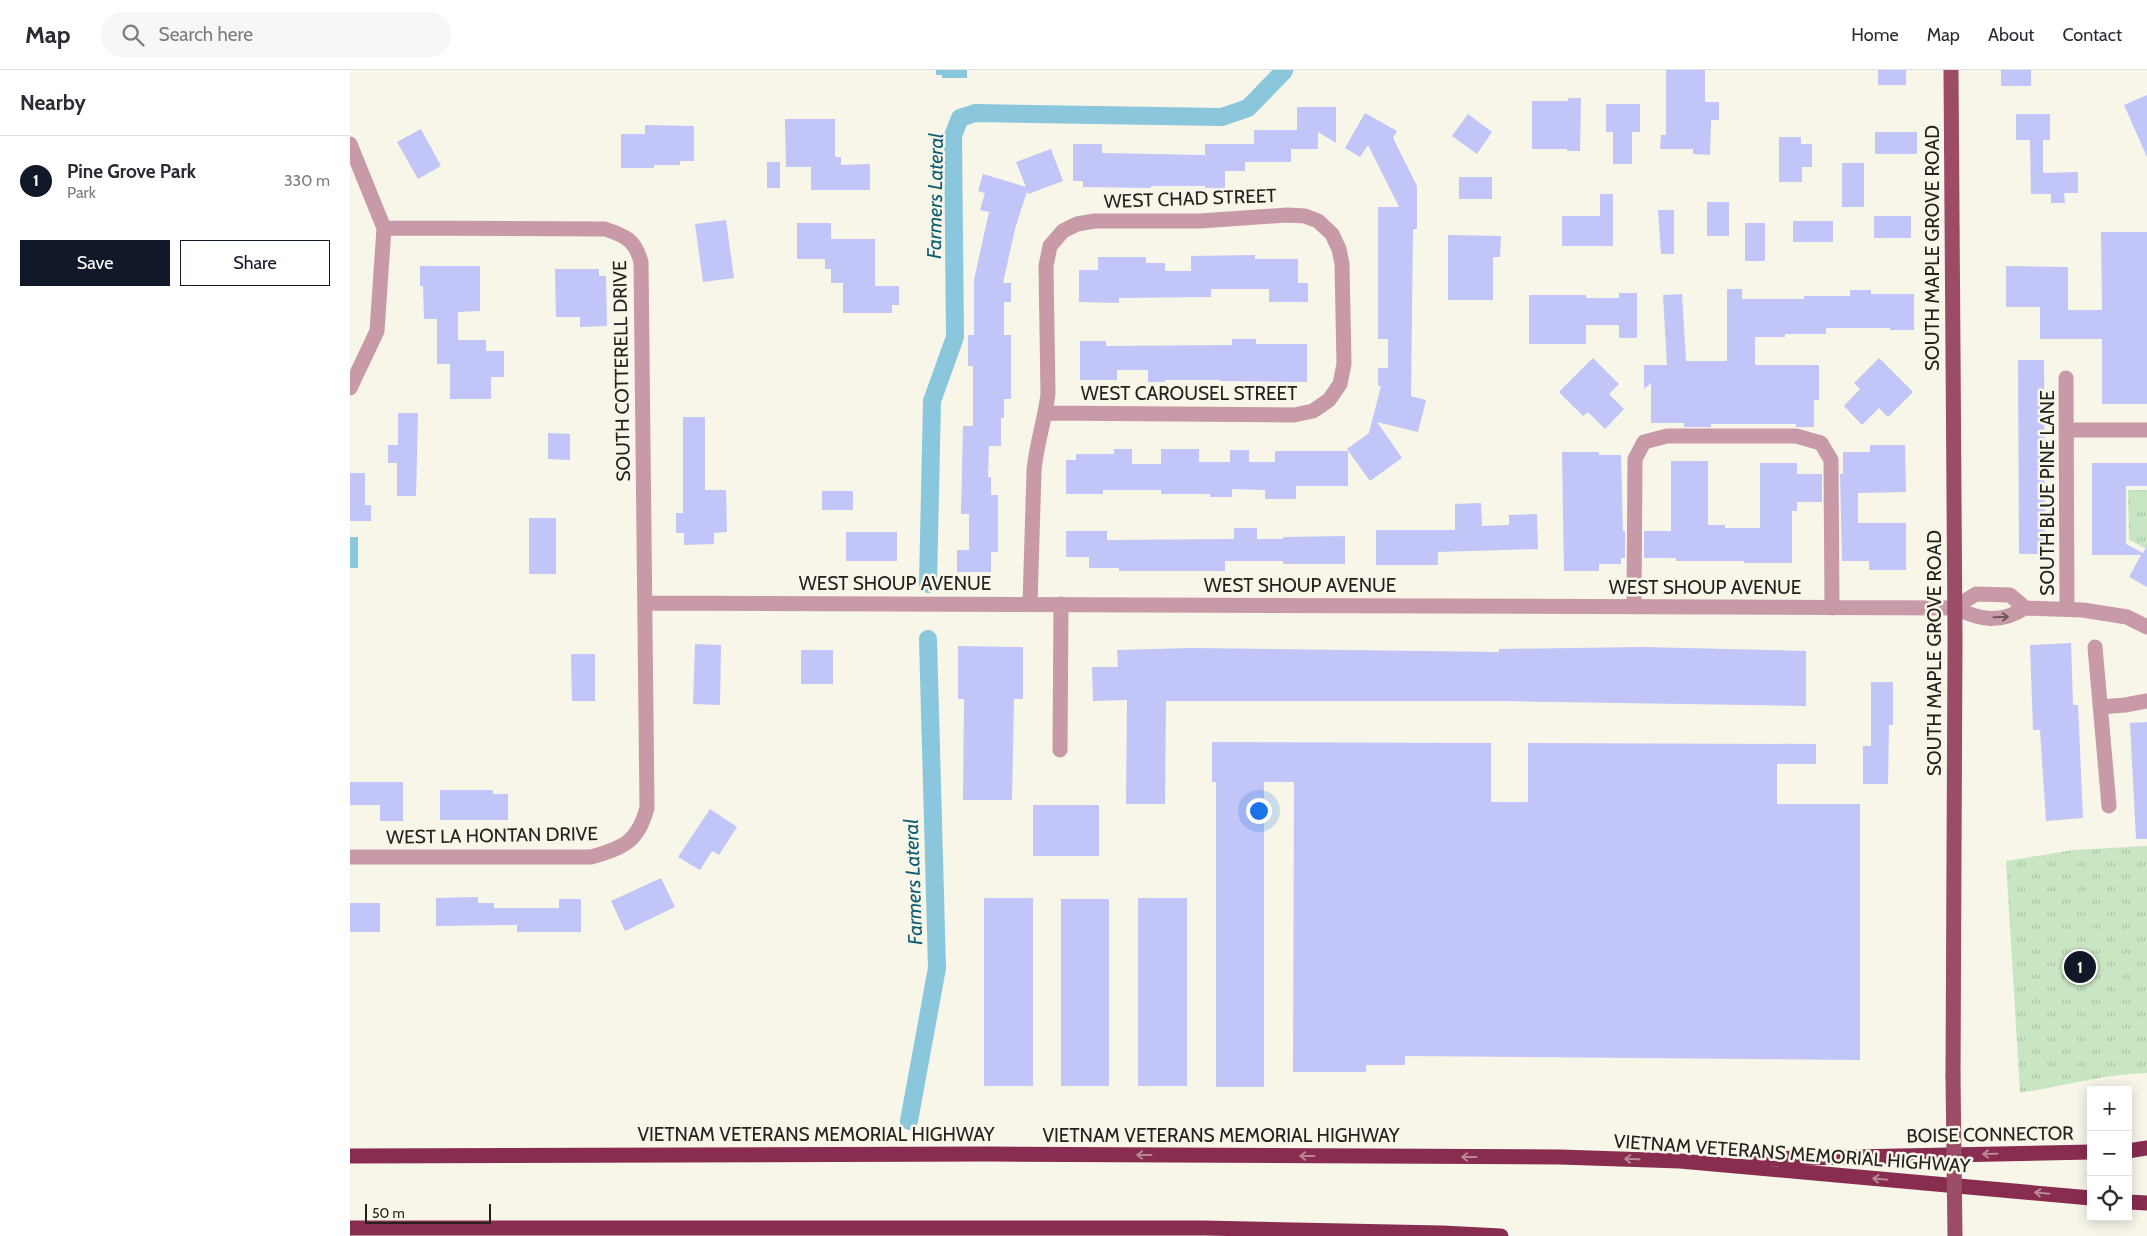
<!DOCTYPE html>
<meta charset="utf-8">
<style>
body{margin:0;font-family:Cabin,sans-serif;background:#f7f7f7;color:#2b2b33}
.controls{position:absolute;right:15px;bottom:15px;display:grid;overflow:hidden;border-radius:0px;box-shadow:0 2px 12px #0003}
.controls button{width:45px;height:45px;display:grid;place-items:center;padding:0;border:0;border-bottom:1px solid #e1e1e2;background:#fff;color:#2b2b33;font:25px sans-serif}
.scale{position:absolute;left:15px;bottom:12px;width:126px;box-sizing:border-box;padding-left:5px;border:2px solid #23221e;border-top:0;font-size:14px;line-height:18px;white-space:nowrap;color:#23221e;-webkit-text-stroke:4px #f8f5e9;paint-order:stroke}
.you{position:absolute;left:908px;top:740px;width:18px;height:18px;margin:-12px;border:4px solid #fff;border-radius:50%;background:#1a73e8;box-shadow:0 0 0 8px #1a73e833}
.badge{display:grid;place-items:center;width:32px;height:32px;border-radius:50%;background:#111827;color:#fff;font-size:16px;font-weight:700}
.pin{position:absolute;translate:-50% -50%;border:2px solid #fff;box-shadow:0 1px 5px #0006}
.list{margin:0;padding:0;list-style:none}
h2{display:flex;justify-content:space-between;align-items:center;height:65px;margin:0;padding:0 20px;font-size:21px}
h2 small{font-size:16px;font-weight:400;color:#7c7c81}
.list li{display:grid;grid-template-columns:32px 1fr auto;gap:15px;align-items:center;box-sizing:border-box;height:90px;padding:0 20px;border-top:1px solid #e1e1e2}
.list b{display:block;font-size:19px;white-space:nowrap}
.list p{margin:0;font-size:16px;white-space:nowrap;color:#7c7c81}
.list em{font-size:16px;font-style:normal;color:#7c7c81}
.actions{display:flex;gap:10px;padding:15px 20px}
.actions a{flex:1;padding:11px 0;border:1px solid #111827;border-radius:0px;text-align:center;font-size:18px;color:#111827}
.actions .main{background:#111827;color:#fff}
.icon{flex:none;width:28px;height:28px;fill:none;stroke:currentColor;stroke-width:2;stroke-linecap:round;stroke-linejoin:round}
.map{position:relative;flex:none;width:1797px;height:1166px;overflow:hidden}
header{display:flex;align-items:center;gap:30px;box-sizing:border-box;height:70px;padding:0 25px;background:#fff;border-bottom:1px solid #e1e1e2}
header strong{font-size:24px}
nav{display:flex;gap:28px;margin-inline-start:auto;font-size:18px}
.search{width:350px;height:45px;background:#f7f7f7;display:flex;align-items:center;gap:12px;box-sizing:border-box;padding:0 18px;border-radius:28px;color:#7c7c81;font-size:19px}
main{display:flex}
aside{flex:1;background:#fff}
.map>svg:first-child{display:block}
</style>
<header>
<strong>Map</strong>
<div class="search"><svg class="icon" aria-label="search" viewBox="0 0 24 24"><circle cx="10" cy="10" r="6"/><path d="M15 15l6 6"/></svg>Search here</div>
<nav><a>Home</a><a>Map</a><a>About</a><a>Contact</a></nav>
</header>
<main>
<aside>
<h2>Nearby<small></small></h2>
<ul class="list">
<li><span class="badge">1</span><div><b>Pine Grove Park</b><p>Park</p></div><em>330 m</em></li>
</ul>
<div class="actions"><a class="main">Save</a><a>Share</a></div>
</aside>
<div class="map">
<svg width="1797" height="1166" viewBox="0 0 1797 1166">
<defs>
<pattern id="park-tufts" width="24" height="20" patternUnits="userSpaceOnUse" patternTransform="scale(1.25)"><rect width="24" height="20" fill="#c9e6c3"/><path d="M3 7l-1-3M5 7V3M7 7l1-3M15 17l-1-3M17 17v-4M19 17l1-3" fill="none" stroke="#acc5a7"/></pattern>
</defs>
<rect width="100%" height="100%" fill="#f8f5e9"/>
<path fill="url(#park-tufts)" d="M1778,420H1797V479L1779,470Z
M1797,776V1003C1754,1004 1713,1016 1670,1023L1656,791L1724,780Z"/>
<path fill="#8ac6dc" d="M586,0H617V8H592V5H586Z
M0,467H8V498H0Z"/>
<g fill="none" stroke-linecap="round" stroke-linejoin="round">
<path stroke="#8ac6dc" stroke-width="18" d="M578,514L582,331L605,267L603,66L610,48L625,43L872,47L898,38L934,1
M559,1051L587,898L578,569"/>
</g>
<path fill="#c1c5f7" d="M1316,0H1355V32H1369V50H1361L1360,85L1343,84V79H1310L1311,65H1316Z
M1528,0H1556V15H1528Z
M1651,0H1681V16H1651Z
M1797,25V87L1774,35Z
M1218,28H1231L1230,81H1217V79H1182V31H1218Z
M1256,34H1290V62H1282V94H1263V62H1256Z
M947,37H986V73L968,62V79H941V92H895V101H875V118H855V116H801V118L733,117V111H723V74H752V83L855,85V74H904V60H947Z
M1015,43L1047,61L1043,68L1067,116V159H1063L1061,326L1076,330L1068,362L1027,352L1052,388L1020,411L997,379L1019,363L1031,316H1028V298H1038V269H1028V137H1049L1018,75L1010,87L995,78Z
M1118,44L1142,62L1127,84L1102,66Z
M1666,44H1700V70H1693V103L1728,102V123H1714L1715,133H1701V124H1681L1680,70H1666Z
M435,49H485V87H491V95L520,94V120H461V97H436Z
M295,55L344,56V91H330V95H304V98H271V64H295Z
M71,59L91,96L68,109L47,72Z
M1525,62H1567V84H1525Z
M1429,67H1451V74H1462V97H1452V112H1429Z
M701,79L713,111L678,124L677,121L665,159L653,213H661V232H654V265H661V329H654V348H651V376H639L638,407H641V425H648V482H641V502H607V480H619V444H611L613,356H623V296H618V265H624V210L639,142L630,140L635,123L628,121L633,104L676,117L666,92Z
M417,92H430V118H417Z
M1492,93H1514V137H1492Z
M1109,107H1142V129H1109Z
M1250,124H1263V176H1212V146H1250Z
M1357,132H1379V166H1357Z
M1308,140H1324V184H1311Z
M1524,146H1561V168H1524Z
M376,150L384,208L353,212L345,154Z
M1443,151H1483V172H1443Z
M447,153H481V169H525V216H549V235H542V243H493V213H481V199H475V189H447Z
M1395,153H1415V191H1395Z
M1751,162H1797V334H1752V269H1690V237H1656V196L1718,197V240H1752Z
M1098,165L1151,166L1150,187H1143V230H1098Z
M905,185V189H948V213H958V232H919V219H861V227L769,228V233L729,232V200H748V187H796V193H815V201H841V186Z
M70,196H130V241L108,242V270H136V281H154V307H141V329H100V294H87V249H74L73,216H70Z
M205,199H249V206H256L257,256L230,257V247H206Z
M1377,219H1392V229H1454V226H1500V220H1521V224H1564V260H1540V258H1476V264H1435V267H1405V295H1469V330H1464V357H1446V354H1361V357H1334V353H1301V313L1294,319V295H1317L1313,225L1332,224L1336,291H1377Z
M1269,223H1287V268H1269V255H1236V274H1179V225H1236V228H1269Z
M882,269H906V274H957V312L870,311V310H815V312H798V300H767V310H730V271H756V276L882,275Z
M1243,288L1269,314L1259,324L1274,339L1255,359L1238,342L1233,346L1209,322Z
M1529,288L1563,322L1538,347L1529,338L1512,355L1494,336L1510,319L1504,313Z
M1668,290H1694L1695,484H1669Z
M48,343H68L66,426H47V393H38V375H48Z
M333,347H355V420H376L377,462L364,463V474L334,475V463H326V443H333Z
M198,363L220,364V390L198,389Z
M1520,375H1555L1556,422L1508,423V453H1556V500H1519V491H1492L1490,404H1493V382H1520Z
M764,379H782V394H811V379H849V392H880V380H899V392H925V381H998V416H946V429H915V420L882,419V427H860V424H811V420H753V424H716V390H726V384H764Z
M1212,382H1249V385H1271L1273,461H1275V488H1271V494H1249V501H1214Z
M1321,391H1358V455H1375V458H1410V393H1447V404H1472V432H1447V441H1442V493H1394V491H1326V488H1294V461H1321Z
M1742,393H1797V416H1776V474L1793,483L1797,475V517L1779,507L1791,485H1742Z
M0,403H15V435H21V451H0Z
M472,421H503V440H472Z
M1131,433L1132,456L1159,455V445L1187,444L1188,479L1088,482V495H1026V460H1105V434Z
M179,448H206V504H179Z
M884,458H907V469H933V467L995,466V494H933V491H875V501H769V498H739V487H716V461H757V470L884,469Z
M496,462H547V491H496Z
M1721,573L1723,635H1728L1733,748L1696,751L1690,660H1683L1680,575Z
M345,574L371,575L370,635L343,634Z
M608,576L673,577V629H664L662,730H613L614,629H608Z
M1292,577L1456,581V636L1149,631H816L815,734H776L777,630L743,631L742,597H768L767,580L841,578L1149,582V579Z
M451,580H483V614H451Z
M221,584H245V631H222Z
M1521,612H1543V655H1539L1538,714H1513V676H1521Z
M1797,652V769H1786L1780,653Z
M862,672L1141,673V732H1178V673L1466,674V694H1427V734H1510V990L1055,986V995H1016V1002H943L944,712H914V1017H866V712H862Z
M0,712H53V751H30V735H0Z
M90,720H143V724H158V750H90Z
M683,735H749V786H683Z
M360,739L387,757L369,785L362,781L350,800L328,787Z
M311,808L325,837L275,861L261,831Z
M128,827V833H144V838H209V829H231V862H167V855L86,856V828Z
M634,828H683V1016H634Z
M788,828H837V1016H788Z
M711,829H759V1016H711Z
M0,833H30V862H0Z"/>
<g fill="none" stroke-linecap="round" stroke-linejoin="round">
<path stroke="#c899a6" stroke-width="15" d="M0,74L34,158L255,159C276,166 285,170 291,192L297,738C288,772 273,778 241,787H0
M1716,308L1717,539
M0,318L27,261L34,158
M1716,360H1797
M295,533L1604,538C1631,550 1650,554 1675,538L1660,525L1626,524L1604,538
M680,534L684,401C686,375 695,350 698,324L696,196L700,176L713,161L727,154L745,151H850L937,145L955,146L968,151L982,164L989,179L992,194L994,294L990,314L979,330L963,341L944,345L696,343
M1284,537L1285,389L1294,372L1317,366H1446L1471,373L1481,390L1482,538
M1675,538L1733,540L1777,547L1797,557
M1745,577L1759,736
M1750,637L1775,635L1797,631
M710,680L711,534"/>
<path stroke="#9b4c66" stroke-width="15" d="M1601,0L1605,569L1603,1007"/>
<path stroke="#882d50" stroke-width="15" d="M1778,1081L1797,1078
M0,1086L640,1084L1210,1087L1330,1091L1741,1128
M1405,1089L1741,1082
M1778,1132L1797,1133
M0,1158H854L1092,1163L1151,1166"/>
<path stroke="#9b4c66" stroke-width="15" d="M1603,1007L1605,1166"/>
</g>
<defs><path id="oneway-shaft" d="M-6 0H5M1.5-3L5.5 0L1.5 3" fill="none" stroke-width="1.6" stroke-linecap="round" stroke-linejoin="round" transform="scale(1.25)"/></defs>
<use stroke="#6d585b" href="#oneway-shaft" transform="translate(1651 547) rotate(-2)"/>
<g stroke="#ba8795">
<use href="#oneway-shaft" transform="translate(1640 1084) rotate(179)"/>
<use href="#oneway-shaft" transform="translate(794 1085) rotate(-180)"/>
<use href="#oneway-shaft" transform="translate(957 1086) rotate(-180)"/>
<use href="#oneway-shaft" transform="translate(1119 1087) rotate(-180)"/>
<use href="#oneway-shaft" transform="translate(1282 1089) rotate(-178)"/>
<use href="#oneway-shaft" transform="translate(1530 1109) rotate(-175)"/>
<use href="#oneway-shaft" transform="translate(1692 1123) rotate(-175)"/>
</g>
<g text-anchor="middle" stroke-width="5" stroke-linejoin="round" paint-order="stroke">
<g font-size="19" fill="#23221e" stroke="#f8f5e9">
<text transform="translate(840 128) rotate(-2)" y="7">WEST CHAD STREET</text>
<text transform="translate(1582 178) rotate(-90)" y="7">SOUTH MAPLE GROVE ROAD</text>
<text transform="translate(271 301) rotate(-91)" y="7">SOUTH COTTERELL DRIVE</text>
<text x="839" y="330">WEST CAROUSEL STREET</text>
<text transform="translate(1697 423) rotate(-90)" y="7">SOUTH BLUE PINE LANE</text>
<text x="545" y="520">WEST SHOUP AVENUE</text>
<text x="950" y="522">WEST SHOUP AVENUE</text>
<text x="1355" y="524">WEST SHOUP AVENUE</text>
<text transform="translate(1584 583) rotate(-90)" y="7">SOUTH MAPLE GROVE ROAD</text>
<text transform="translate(142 765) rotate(-1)" y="7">WEST LA HONTAN DRIVE</text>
<text x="466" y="1071">VIETNAM VETERANS MEMORIAL HIGHWAY</text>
<text transform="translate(1640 1064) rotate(-1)" y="7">BOISE CONNECTOR</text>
<text x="871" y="1072">VIETNAM VETERANS MEMORIAL HIGHWAY</text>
<text transform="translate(1442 1083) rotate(4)" y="7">VIETNAM VETERANS MEMORIAL HIGHWAY</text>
</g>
<g font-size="20" font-style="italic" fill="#0c5d74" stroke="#f8f5e9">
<text transform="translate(585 126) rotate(-89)" y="7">Farmers Lateral</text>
<text transform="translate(563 812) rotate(-92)" y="7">Farmers Lateral</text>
</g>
</g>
</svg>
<div class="controls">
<button>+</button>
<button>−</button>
<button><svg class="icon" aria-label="locate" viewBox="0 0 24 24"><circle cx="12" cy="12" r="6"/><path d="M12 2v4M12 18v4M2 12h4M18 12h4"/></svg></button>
</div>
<div class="scale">50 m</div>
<div class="you"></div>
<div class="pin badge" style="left:1730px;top:897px">1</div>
</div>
</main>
